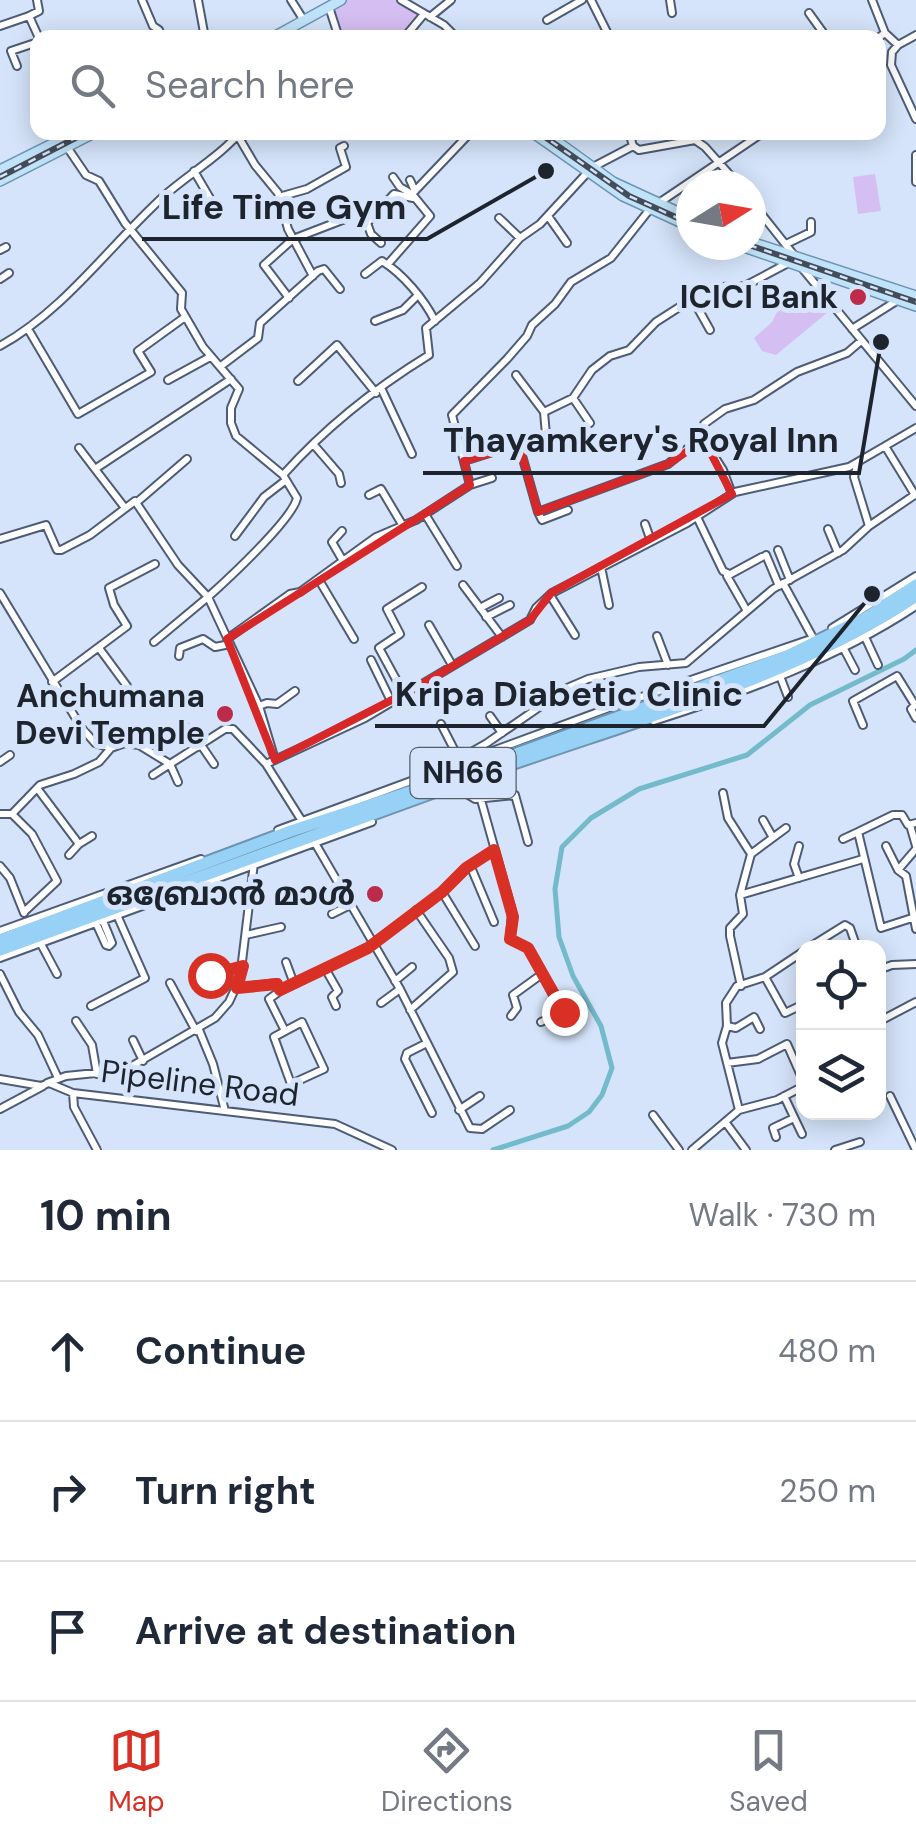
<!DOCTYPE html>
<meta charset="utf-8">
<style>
body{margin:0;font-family:"DM Sans","Noto Sans Malayalam",sans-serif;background:#f2f2f3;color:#1f2937}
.controls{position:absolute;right:30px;bottom:30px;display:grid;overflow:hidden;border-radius:20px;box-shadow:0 5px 25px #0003}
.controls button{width:90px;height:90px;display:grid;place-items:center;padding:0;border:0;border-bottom:2px solid #e0e1e3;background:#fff;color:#1f2937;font:50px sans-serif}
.compass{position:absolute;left:676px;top:170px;width:90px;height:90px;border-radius:50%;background:#fff;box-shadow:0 5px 25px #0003;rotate:79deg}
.stop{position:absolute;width:30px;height:30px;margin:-22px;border:8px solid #d93025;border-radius:50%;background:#fff}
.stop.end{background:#d93025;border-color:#fff;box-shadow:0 2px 10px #0008}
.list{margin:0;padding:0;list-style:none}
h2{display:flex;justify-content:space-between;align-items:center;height:130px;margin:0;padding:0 40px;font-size:42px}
h2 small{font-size:32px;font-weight:400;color:#747a83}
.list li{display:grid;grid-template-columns:65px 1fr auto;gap:30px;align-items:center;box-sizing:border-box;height:140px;padding:0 40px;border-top:2px solid #e0e1e3}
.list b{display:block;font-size:38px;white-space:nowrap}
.list em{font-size:32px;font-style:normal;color:#747a83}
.icon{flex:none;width:55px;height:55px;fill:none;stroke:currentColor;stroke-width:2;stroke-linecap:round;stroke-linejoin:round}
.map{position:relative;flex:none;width:916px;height:1150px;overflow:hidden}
.search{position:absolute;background:#fff;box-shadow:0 5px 25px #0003;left:30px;right:30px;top:30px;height:110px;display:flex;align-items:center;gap:25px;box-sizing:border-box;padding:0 35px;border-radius:20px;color:#747a83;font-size:38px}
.sheet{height:550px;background:#fff}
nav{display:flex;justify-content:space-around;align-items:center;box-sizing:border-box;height:140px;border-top:2px solid #e0e1e3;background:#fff;font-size:28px;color:#747a83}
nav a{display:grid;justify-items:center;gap:5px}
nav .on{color:#d93025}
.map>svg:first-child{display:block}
</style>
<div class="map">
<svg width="916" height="1150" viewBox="0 0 916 1150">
<rect width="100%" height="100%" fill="#d5e4fa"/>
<path fill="#d5bef1" d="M342,0H396L418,13L400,37H341L331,6Z
M875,174L881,211L858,214L853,177Z
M815,301L828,312L776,355L762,351L754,338L772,322L778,310L801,308Z"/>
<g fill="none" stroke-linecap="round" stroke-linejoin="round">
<path stroke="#73baca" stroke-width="5" d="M493,1150L568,1126L589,1112L602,1095L612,1068L601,1026L573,976L559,937L555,889L562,847L591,818L639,789L747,755L810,705L904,659L916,650"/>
<g stroke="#4d5c74" stroke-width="10">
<path id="minor" d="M37,0L39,11L29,16L39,38
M142,0L153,26L159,30L162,38
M198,0L205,38
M291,0L303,19
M401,0L444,25L457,38
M591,0L610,38
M670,0L672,13
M872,0L885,33
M329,7L339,38
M809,13L827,38
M430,17L451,0
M547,20L582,0
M0,26L29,16
M404,38L424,14
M878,38L885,33L898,45L916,35
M898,45L892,52L891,65L916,119
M17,66L11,51L38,42
M238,136L255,165L278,193L288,229L313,276
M633,146L639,150L695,140L705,147L739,185
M67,147L86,175L99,181L125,223L182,293L181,309L203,347L239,389L231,408V423L236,436L283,475L297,498C292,520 227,580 208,597L259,706L275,760
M916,155V182
M593,167L633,146L629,132
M194,171L218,212
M393,177L400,187L412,194
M410,180L415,191
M279,197L307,189L346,167L340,148L344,146
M751,201L794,255
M548,216L567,243
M499,218L520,238
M381,243L371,234L367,223L394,194L413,198
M786,244L811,232V222
M0,250L6,247
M388,264L430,216L412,194L471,132
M802,268L916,406
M365,274L382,261C403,274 424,299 435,321
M0,279L9,273
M691,296L710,330
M289,298L264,265L293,239L345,219
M375,321L403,310L417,296
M28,329L78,414L151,372L138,351L185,317
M852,329L898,300
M0,346C65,310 109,246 164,196C185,177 224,153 240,132
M221,366L258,338L260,323L318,271L324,269L340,289
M516,375L544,412
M168,380L210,357
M298,381L337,345L376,393
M381,388L412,454
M573,398L590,423
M701,440L704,424L725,409L754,400L797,372L847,353L861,341
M314,445L339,474L341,483
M519,445L538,512L668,464L696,442L704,440L723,470L732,494
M885,446L915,495
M79,448L95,469
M464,461L546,435L544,412L573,398L592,370L610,356L629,350L656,322L681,306L699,288L745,286L788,263
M858,462L854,477L869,526
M283,475C324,429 377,387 429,355L426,328L480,283L520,238L540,224L587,173
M470,485L492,478
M369,495L381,489L403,526
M136,503L187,459
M125,508L95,469L231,379
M538,512L542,520L568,510
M425,514L457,566
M696,515L723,571L729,574
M645,524L651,541
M828,529L838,553
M342,531L332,542L343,561
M235,536L264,497L286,480
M0,539L46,525L57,550H61L90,535L135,501L178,565L208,597L154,642
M778,550L790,580
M766,555L779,586
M601,567L609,605
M319,580L354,639
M783,583L813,638
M463,585L502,637
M0,593L81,727L95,743L111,748
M550,595L575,635
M480,608L499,598
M747,611L727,576L762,557
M486,617L510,605
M429,625L452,665
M832,628L916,576
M657,636L668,665
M865,637L878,665
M227,639L290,594L300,592L376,537L416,520L470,485L452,415L507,359L527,336L532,325L555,304L571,282L611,258L650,209L764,132
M99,648L127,686
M844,649L855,670
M179,656L180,648L203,639L215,647L230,644
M371,660L391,701
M780,676L788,697
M52,682L127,626L114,605L109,588L155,564
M419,686L429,702
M404,694L379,648L400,634L387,609L422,587
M259,706L267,703L277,704L295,691
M490,716L502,733
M654,721C745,692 836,659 916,606
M441,724L459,759
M863,725L853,701L897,676L915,705L911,709L916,718
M186,727L198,747
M201,745L214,764
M0,762L10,755
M266,764L365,718L530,620L536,608L552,593L687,523L735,492L849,467L916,428
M445,767L487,743L567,688L588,679L639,667L686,663L773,589L843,550L869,526L916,494
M153,775L170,764L178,782
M37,788L79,844L92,836
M462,791L475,799L515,795L528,842
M723,793L728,818L751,854L740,895
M481,800L512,911L510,939L528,948L568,1023
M0,814H12
M763,820L772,836
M910,825L916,846
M278,830L609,708L808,640
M843,839L858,832
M315,843L400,989L470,1128L482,1129L510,1110
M799,846L794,864L799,878
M886,846L898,870L906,876L916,929
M751,854L786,828
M69,855L79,844
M470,865L494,850
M0,866L10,878L24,913
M898,870L916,849
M442,892L475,946
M24,912L57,881L32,834L12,814L40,785L74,774L99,762L111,748L125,743L139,745L170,764L225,729H233L266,764L302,821
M332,914L352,904
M912,918L881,928L858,832L893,815H902L908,825L916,823
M96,923L106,945L109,946L112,943L103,921
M0,931L201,859
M246,935L281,927
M41,944L57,974
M808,948L845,925L850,928L857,948
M0,958L372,822
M286,962L294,984
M326,970L338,991L332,997L336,1006
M878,970L892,965L916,964
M0,974L19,1012L38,1035L58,1078
M210,975L243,966
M765,977L785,1013L804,1004
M395,981L412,967
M170,983L196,1031
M741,986L730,936V928L743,914L740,895L863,859
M237,988L277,983L280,991L368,947L442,892L470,865L494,922
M280,991L269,999L285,1031
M381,1003L400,989
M91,1006L145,978L117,915
M410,1010L453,972L449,958L416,910
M511,1016L517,1008L513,995L542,974
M76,1021L92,1045L97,1074
M302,1022L324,1069L291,1084L274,1037Z
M541,1022L563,1012
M878,1022L916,1002
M727,1026L736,1028L754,1017L760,1029
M199,1030L213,1064L225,1111
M133,1040L143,1061
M425,1044L407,1053L405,1059L432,1113
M727,1063L758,1059L787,1044L802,1078
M0,1079L41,1086L49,1083L73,1093L335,1124L392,1150
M47,1083L66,1076L125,1070L215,1018L229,1002L240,978L254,863
M73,1093L74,1107L97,1150
M784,1096L802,1134
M890,1096L916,1150
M0,1109L43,1086
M459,1110L480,1096
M739,1110L722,1043L727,1026L726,1003L737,986L765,977L804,951
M653,1115L679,1150
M726,1123L746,1150
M776,1137L773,1128L792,1119
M692,1150L739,1110L777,1100L802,1087L804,1077
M835,1150L860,1142"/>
</g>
<g stroke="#6d94b0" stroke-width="12">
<path id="major" d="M272,38L341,0
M532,132L623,196L691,227
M544,132L613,182L691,218
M0,170L76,132
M0,181L96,132
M751,242L916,296
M738,245L916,306"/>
</g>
<g stroke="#6d94b0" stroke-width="15">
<path id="highway" d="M491,771C631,721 793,679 916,596
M0,940L291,831L431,785L787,656L867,617L916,585
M0,950L436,791"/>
</g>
<use href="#minor" stroke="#fff" stroke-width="6"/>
<use href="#major" stroke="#c1e3fa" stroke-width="9"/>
<use href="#highway" stroke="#98d1f6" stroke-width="11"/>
<g stroke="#444c59" stroke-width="6">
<path id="rail" d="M538,132L629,196L691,224
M0,177L87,132
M749,245L916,302"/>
</g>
<use href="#rail" stroke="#d5e4fa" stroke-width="2.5" stroke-dasharray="8" stroke-linecap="butt"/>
</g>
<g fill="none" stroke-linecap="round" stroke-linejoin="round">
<path stroke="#d93025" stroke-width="12" d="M210,975L243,966L237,988L277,984L280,990L368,948L442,892L466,868L494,850L513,917L510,939L528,948L564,1012"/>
</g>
<path fill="none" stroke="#d62828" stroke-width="8" stroke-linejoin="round" d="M704,440L732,494L551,593L530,620L419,686L275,760L227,639L470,485L464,461L519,445L538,512L668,464Z"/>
<g fill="#bc2b49" stroke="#d5e4fa" stroke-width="4">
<circle cx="858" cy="297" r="10"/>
<circle cx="225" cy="714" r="10"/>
<circle cx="375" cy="894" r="10"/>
</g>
<g text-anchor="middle" stroke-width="10" stroke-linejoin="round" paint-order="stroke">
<rect fill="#d5e4fa" stroke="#555e6b" stroke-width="2.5" x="410.5" y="748" width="105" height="50" rx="8"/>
<g font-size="30" font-weight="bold" fill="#1e242e">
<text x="463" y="783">NH66</text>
</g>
<g font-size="32" font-weight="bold" fill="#1e242e" stroke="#d5e4fa" text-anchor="end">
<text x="838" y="308">ICICI Bank</text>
<text x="205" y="707">Anchumana<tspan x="205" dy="37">Devi Temple</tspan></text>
<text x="355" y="905">ഒബ്രോൻ മാൾ</text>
</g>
<g font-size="32" fill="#1e242e" stroke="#d5e4fa">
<text transform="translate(200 1083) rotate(7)" y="11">Pipeline Road</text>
</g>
</g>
<path fill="none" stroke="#1e242e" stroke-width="4" d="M546 171L427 239H142M881 342L859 473H423M872 594L764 726H375"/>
<g fill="#1e242e" stroke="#d5e4fa" stroke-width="4">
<circle cx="546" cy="171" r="10"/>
<circle cx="881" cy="342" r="10"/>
<circle cx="872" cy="594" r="10"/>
</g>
<g font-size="35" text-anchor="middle" font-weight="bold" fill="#1e242e" stroke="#d5e4fa" stroke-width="10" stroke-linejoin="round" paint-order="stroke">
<text x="284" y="219">Life Time Gym</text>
<text x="641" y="452">Thayamkery's Royal Inn</text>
<text x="569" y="706">Kripa Diabetic Clinic</text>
</g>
</svg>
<div class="controls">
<button><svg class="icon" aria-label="locate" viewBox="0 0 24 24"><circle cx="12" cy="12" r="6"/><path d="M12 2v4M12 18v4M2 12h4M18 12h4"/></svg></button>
<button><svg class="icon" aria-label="layers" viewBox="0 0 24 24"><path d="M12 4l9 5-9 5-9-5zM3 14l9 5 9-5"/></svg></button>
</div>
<svg class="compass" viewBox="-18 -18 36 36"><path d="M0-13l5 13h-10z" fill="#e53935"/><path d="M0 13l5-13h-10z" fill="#747a83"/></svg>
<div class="stop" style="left:210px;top:975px"></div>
<div class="stop end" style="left:564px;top:1012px"></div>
<div class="search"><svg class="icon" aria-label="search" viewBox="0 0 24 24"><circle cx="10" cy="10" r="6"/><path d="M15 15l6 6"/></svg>Search here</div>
</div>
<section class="sheet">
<h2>10 min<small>Walk · 730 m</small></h2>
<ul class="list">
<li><svg class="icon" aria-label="ahead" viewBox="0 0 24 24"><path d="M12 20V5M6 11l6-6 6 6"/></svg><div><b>Continue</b></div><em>480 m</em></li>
<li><svg class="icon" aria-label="right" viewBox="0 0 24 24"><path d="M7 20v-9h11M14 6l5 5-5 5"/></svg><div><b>Turn right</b></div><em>250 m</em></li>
<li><svg class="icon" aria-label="arrive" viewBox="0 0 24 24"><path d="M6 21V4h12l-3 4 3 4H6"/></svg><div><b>Arrive at destination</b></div></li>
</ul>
</section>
<nav>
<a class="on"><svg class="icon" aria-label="map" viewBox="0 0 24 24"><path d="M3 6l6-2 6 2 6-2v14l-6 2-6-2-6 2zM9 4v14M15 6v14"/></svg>Map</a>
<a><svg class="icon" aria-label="directions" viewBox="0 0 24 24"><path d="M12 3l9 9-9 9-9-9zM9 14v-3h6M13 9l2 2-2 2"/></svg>Directions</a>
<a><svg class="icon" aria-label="saved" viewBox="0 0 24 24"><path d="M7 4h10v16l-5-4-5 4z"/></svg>Saved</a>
</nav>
